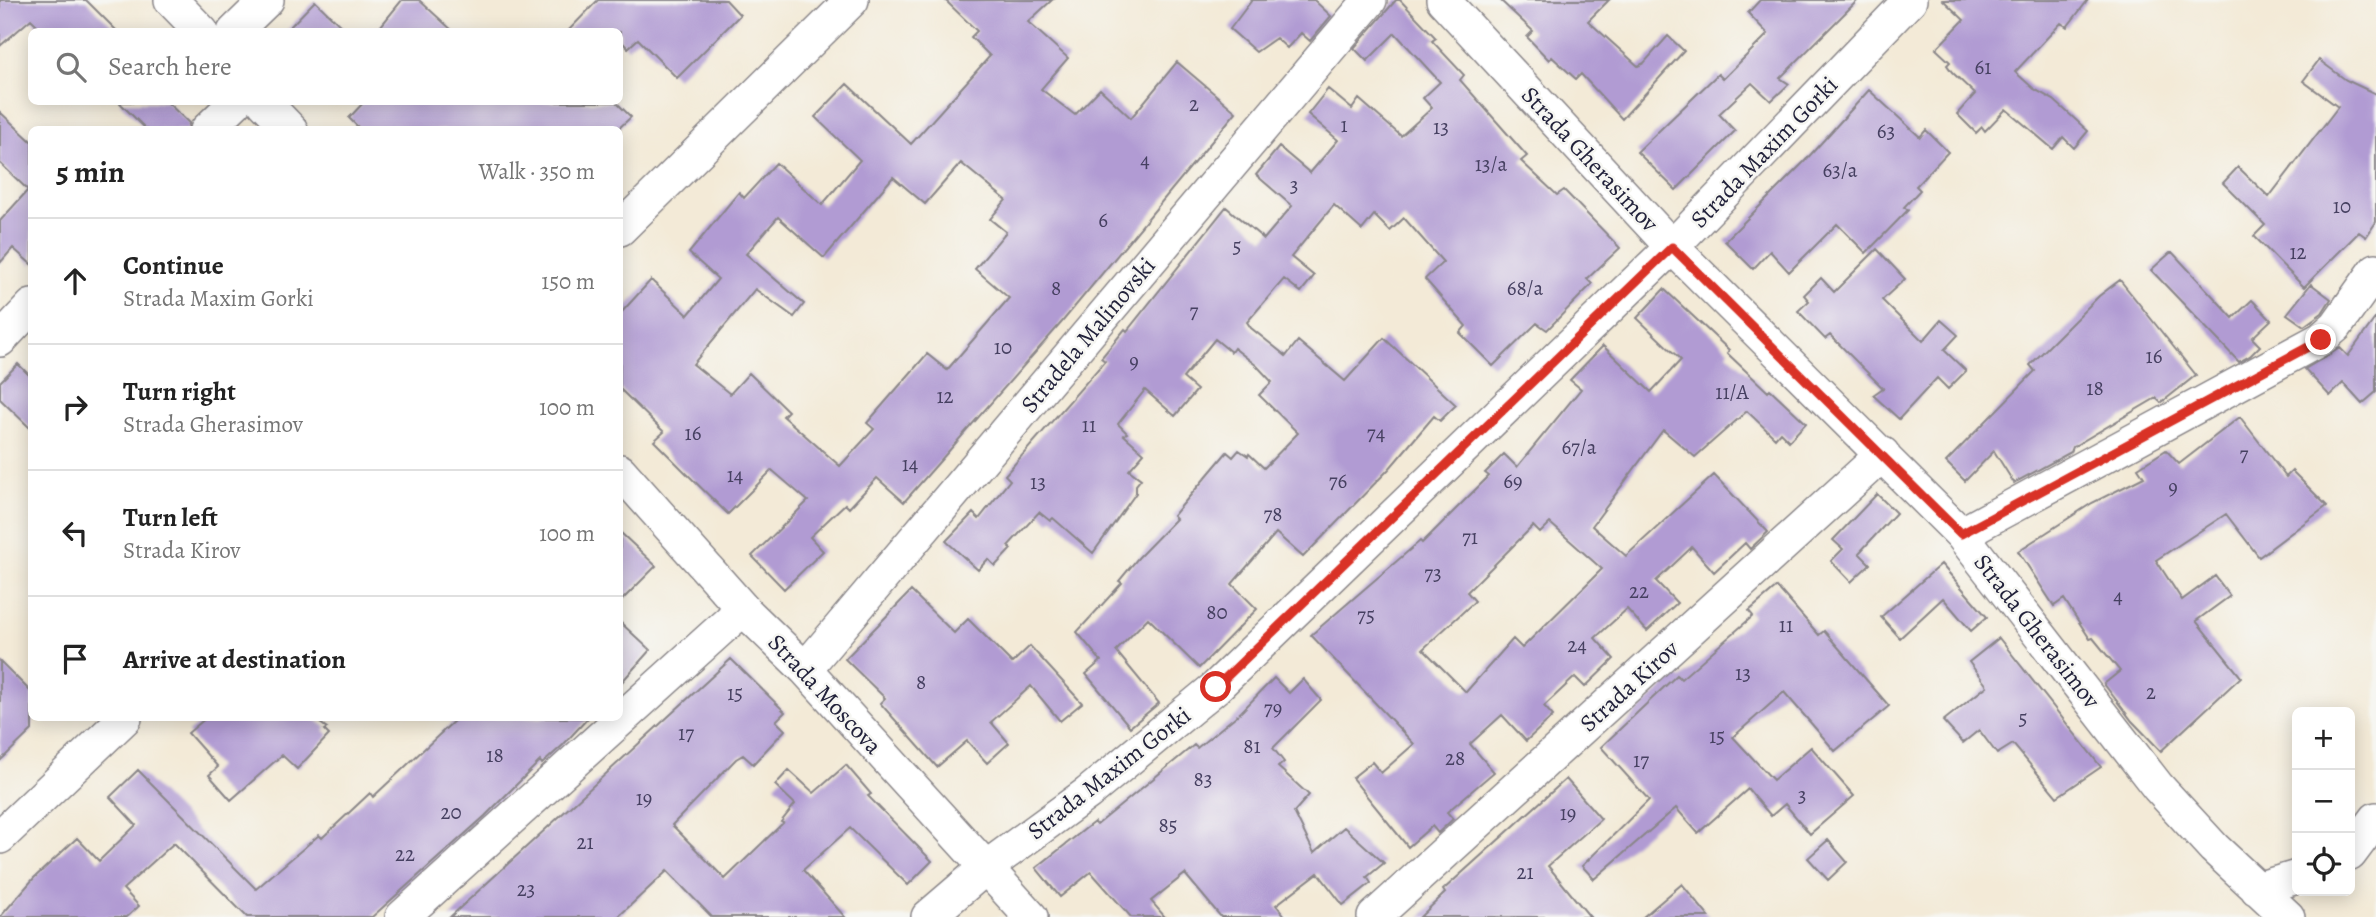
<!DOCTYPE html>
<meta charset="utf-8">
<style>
body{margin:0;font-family:Alegreya,serif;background:#f2f2f2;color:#222}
.controls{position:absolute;right:21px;bottom:21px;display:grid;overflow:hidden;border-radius:10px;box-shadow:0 4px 18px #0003}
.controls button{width:63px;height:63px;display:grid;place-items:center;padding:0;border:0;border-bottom:2px solid #e0e0e0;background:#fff;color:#222;font:35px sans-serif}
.stop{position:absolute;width:21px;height:21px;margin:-16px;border:5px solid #d93025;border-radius:50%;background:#fff}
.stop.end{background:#d93025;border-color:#fff;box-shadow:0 2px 7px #0008}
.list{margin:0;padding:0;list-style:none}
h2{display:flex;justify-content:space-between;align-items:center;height:91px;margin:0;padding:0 28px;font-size:30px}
h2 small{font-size:23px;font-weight:400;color:#767676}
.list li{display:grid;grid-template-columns:46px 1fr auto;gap:21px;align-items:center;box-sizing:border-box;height:126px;padding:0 28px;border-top:2px solid #e0e0e0}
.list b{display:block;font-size:26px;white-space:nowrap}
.list p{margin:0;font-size:23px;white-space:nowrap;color:#767676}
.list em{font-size:23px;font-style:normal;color:#767676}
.icon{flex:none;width:38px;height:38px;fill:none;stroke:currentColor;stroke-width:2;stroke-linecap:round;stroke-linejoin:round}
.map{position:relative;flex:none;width:2376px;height:917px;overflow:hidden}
.search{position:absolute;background:#fff;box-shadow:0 4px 18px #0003;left:28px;top:28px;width:595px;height:77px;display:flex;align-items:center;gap:18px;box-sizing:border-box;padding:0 24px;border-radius:10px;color:#767676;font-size:26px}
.panel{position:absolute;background:#fff;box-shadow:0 4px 18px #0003;left:28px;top:126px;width:595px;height:595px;border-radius:10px}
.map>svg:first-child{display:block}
</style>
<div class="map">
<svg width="2376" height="917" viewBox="0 0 2376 917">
<rect width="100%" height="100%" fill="#f6f6f2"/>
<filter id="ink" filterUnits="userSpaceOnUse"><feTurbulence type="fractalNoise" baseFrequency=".0143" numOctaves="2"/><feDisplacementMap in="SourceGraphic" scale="14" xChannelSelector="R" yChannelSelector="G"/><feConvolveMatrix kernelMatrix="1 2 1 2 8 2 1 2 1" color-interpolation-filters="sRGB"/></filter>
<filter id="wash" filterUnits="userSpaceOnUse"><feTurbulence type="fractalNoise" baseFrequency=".00686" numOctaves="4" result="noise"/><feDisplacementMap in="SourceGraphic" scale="28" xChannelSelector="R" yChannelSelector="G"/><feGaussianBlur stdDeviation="1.57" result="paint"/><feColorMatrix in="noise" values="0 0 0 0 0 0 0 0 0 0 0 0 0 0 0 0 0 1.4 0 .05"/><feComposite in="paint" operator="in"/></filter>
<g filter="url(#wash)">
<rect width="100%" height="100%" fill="#f3ead7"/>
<g id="blocks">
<path fill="#b19bd3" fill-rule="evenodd" d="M0,0H86L118,32H44L31,19L0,46Z
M402,0H419L454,32H376Z
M598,0H726L740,15L677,78L638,39L628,48L620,40V32H567Z
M945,0H1052L1028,22L1068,58L1041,89L1075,115L1100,89L1131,118L1177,62L1236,112L1062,322L904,502L877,478L849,508L845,504L810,537L823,551L784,589L752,556L808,501L772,470L728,514L684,471L654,441L664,432L620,389V314L651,280L688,315L718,279L689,253L739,192L744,198L776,163L822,205L860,160L815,117L847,84L911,144L990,56L971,37L977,31ZM961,163L1006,200L990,219L1006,232L975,269L1009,298L947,370L927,354L867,423L874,429L840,466L783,416L788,411L749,373L730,394L693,364L755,289L794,317L804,304L746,254L778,217L824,258L893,177L925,204Z
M1252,0H1314L1331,16L1310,41L1301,33L1287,48L1276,38L1256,52L1230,29Z
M1396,0H1400L1436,38L1432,41L1464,75L1460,80L1527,156L1521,161L1557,195L1564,190L1620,248L1587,279L1592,284L1547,330L1537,323L1493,366L1460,333L1466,326L1425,279L1443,262L1404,218L1390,231L1374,215L1362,230L1334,205L1291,257L1314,276L1301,292L1284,279L1247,322L1251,328L1286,356L1298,341L1345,381L1384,338L1456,405L1440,421L1434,416L1389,469L1303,557L1276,533L1232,584L1257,609L1199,668L1148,618L1116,651L1159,703L1130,727L1086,674L1101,661L1077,632L1122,583L1119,581L1138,558L1176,519L1173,516L1227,452L1233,457L1239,450L1248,456L1249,454L1264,468L1298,433L1259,395L1272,382L1257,366L1234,348L1231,352L1215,339L1183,378L1197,390L1175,416L1145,390L1118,424L1127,433L1124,435L1144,453L1129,470L1141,479L1136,485V493L1093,553L1053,518L1050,521L1039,512L1008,546L1011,549L995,566L988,559L978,570L946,541L973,513L979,519L1010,480L1005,475L1105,361L1101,358L1125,329L1127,331L1226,207L1264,239L1292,206L1256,175L1279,147L1310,173L1338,140L1308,114L1328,89L1352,109L1359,99L1401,136L1432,108L1423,98L1440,82L1395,33L1367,61L1354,48Z
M1500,0H1609L1588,21L1638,66L1644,63L1668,36L1684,51L1622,119L1581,74L1576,79L1552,57L1549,60L1527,37L1533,31Z
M1760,0H1858L1780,78L1789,84L1771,101L1752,83L1719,114L1735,131L1676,190L1637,152L1718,74L1723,79L1768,34L1748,13Z
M1943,0H2088L2067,27L2061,23L2015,72L2034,89L2054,100L2088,131L2074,148L2063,137L2053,149L2006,109L1985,131L1982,127L1976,133L1957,114L1975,94L1952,72L1947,65L1950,62L1936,49L1964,20Z
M315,1L347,32H285Z
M2319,60L2346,80L2376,94V222L2366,237L2359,232L2304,287L2254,236L2265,225L2223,183L2238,167L2269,197L2338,107L2303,81Z
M1869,90L1920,137L1926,130L1948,152L1916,186L1920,190L1904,207L1908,210L1866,253L1837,224L1789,272L1770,251L1753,269L1725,241L1804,162Z
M119,102H167L189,123L188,130H147Z
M364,102H616L631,117L617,130H361L349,118Z
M0,112L32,142V265L13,248L0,263V221L28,190L0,163Z
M1877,249L1905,279L1882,300L1923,341L1941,320L1958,335L1944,350L1966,371L1948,389L1937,378L1899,419L1873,395L1883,388L1830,335L1825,339L1798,311L1809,301L1804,295L1821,278L1834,292Z
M2170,253H2173L2233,318L2252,300L2271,320L2252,338L2260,346L2250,356L2239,362L2151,270Z
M2120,280L2196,375L2161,403L2156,398L2073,447L2071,452L2014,483L1994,451L1965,481L1946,462L2035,371L2030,365L2099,296Z
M2311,284L2331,299L2322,313L2304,326L2287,314Z
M1664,289L1729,350L1727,353L1768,392L1770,389L1806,423L1789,441L1780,432L1775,438L1747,411L1695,457L1663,430L1592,526L1626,556L1714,475L1768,532L1750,549L1745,543L1714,572L1692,547L1656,581L1677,603L1647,631L1627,609L1595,638L1614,659L1585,687L1575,677L1544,706L1553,716L1526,741L1502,715L1470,744L1494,772L1447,812L1453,819L1438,833L1432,826L1408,847L1352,778L1372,762L1381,773L1414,744L1311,635L1420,541L1422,543L1489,476L1485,473L1504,454L1517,467L1581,389L1570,380L1603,346L1651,392L1681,360L1637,318ZM1550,523L1602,569L1522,648L1513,639L1466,692L1423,649L1475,601L1467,592L1533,526L1540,533Z
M2376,317V392L2362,404L2343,383L2330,396L2305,369L2340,348L2348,356Z
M18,364L32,378V430L0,399V382Z
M2240,417L2286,477L2292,471L2327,506L2259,557L2226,514L2156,560L2182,600L2215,576L2230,596L2196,621L2241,677L2161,751L2132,721L2104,684L2120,671L2093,638L2090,639L2064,599L2054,606L2018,551L2092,503L2144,477L2138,468L2166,450L2179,464Z
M1877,494L1896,513L1859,553L1870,564L1851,582L1831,561L1843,549L1833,540Z
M620,532L656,566L620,602Z
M1941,564L1987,617L1971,631L1943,598L1900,638L1881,617Z
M1777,587L1819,635L1824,631L1889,706L1835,751L1784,692L1733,737L1773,780L1811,747L1854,796L1810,834L1785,804L1771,816L1748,789L1698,833L1676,808L1594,879L1582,866L1649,800L1601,747L1677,675L1681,679L1753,616L1749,611Z
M911,591L954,633L968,619L1012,663L1030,646L1082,703L1060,721L1031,686L991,722L1009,743L987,763L967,741L937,767L880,703L885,698L845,659Z
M620,622L650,650L620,684Z
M1999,638L2101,767L2057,797L2013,744L1997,754L1979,730L1963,743L1943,721L1987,686L1969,662Z
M731,659L785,712L776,721L785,730L753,764L743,755L736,759L672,825L725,879L783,823L781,822L795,804L775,785L789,770L814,793L846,765L871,794L868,796L932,861L908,885L850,828L803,870L845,917H712L667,871L618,917H450Z
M0,661L32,693V730L0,761Z
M1274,678L1289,693L1303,679L1321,700L1273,748L1284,762L1278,767L1309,795L1294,812L1314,853L1344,827L1384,863L1367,877L1371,883L1343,905L1318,873L1276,905L1286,917H1221L1185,874L1151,901L1165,917H1131L1091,872L1060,897L1036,868L1085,829L1094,822L1097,825L1194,745L1197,748L1241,712Z
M206,718H313L327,728L324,730L329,735L297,769L282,755L231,800L209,775L218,767L188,733Z
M457,718H588L563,745L542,764L540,761L485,816L372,917H247L174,843L123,889L139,906L127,917H0L34,878L77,838L99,861L136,825L110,797L138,770L256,889L319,835L322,838L370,793L373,797Z
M1566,779L1601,819L1548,866L1590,917H1420L1445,893L1443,890Z
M1828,840L1847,862L1828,880L1808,858Z
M1682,884L1709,917H1643Z"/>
</g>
</g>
<g filter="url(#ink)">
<use href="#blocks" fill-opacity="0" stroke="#8a8689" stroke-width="2"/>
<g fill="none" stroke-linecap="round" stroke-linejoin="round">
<g stroke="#8a8689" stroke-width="36">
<path id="minor" d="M171,0L202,32
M1443,0L1672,247L1961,534L2158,787L2214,848L2288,917
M234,32L267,0
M264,102L291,130
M207,130L236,102
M620,229L852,0
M0,340L32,306
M620,471L743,609L805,669L1031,917
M1961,534L2321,339L2336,326L2376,270
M805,669L1370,0
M0,837L125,718
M2350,854L2376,819
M2257,889L2297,877
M402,917L743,609
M928,917L984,869L1088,793L1216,687L1672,247L1910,0
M1374,917L1883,454"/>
</g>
<use href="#minor" stroke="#fff" stroke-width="33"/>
</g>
</g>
<g fill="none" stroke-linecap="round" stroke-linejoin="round" filter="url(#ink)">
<path stroke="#d93025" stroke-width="9" d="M1216,687L1672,247L1961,534L2321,340"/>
</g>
<g text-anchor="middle" stroke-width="5" stroke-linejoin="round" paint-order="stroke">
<g font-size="21" fill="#464061">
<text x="1983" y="74">61</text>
<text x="1194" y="111">2</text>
<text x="1344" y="132">1</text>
<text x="1441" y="134">13</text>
<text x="1886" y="138">63</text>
<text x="1145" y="167">4</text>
<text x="1491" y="171">13/a</text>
<text x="1840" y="177">63/a</text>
<text x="1294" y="192">3</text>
<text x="2342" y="213">10</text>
<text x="1103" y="227">6</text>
<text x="1237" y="253">5</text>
<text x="2298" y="259">12</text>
<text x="1056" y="295">8</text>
<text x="1525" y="295">68/a</text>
<text x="1194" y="318">7</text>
<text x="1003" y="354">10</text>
<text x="2154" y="363">16</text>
<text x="1134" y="368">9</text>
<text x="2095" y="395">18</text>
<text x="1732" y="399">11/A</text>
<text x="945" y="403">12</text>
<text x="1089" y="432">11</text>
<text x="693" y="440">16</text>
<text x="1376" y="440">74</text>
<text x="1579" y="454">67/a</text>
<text x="2244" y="461">7</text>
<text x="910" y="471">14</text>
<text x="735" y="482">14</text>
<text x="1338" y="488">76</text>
<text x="1513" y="488">69</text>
<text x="1038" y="489">13</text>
<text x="2173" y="494">9</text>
<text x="1273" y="521">78</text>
<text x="1470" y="544">71</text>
<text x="1433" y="580">73</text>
<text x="1639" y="598">22</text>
<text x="2118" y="603">4</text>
<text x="1217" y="619">80</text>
<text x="1366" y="622">75</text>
<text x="1786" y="632">11</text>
<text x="1577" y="652">24</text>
<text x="1743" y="680">13</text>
<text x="921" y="689">8</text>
<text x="2151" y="699">2</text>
<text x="735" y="700">15</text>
<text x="1273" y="715">79</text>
<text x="2023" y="725">5</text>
<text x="686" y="740">17</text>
<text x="1717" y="743">15</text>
<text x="1252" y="753">81</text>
<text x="495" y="762">18</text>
<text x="1455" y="765">28</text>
<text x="1641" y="767">17</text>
<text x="1203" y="786">83</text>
<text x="1802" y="802">3</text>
<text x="644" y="805">19</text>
<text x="451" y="819">20</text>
<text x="1568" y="820">19</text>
<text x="1168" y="832">85</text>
<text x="585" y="849">21</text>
<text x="405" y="861">22</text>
<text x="1525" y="879">21</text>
<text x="526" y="896">23</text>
</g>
<g font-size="24" fill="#22223b" stroke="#f6f6f2">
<text transform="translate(1764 152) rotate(-46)" y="8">Strada Maxim Gorki</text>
<text transform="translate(1590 159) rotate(47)" y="8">Strada Gherasimov</text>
<text transform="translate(1088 335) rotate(-50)" y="8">Stradela Malinovski</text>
<text transform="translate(2037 631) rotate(52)" y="8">Strada Gherasimov</text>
<text transform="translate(1629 686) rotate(-42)" y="8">Strada Kirov</text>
<text transform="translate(825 694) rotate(47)" y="8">Strada Moscova</text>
<text transform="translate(1109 773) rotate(-38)" y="8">Strada Maxim Gorki</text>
</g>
</g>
</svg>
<div class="controls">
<button>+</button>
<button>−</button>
<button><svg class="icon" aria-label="locate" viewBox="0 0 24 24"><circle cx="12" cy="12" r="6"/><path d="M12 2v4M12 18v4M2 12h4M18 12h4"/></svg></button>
</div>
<div class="stop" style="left:1216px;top:687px"></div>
<div class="stop end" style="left:2321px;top:340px"></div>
<div class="search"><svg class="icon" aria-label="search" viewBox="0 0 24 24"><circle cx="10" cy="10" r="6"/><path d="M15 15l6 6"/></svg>Search here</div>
<section class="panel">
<h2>5 min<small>Walk · 350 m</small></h2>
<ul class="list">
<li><svg class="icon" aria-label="ahead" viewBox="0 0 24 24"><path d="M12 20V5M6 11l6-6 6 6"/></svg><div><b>Continue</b><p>Strada Maxim Gorki</p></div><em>150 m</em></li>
<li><svg class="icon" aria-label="right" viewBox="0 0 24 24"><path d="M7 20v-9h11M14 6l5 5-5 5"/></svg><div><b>Turn right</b><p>Strada Gherasimov</p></div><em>100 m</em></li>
<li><svg class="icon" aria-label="left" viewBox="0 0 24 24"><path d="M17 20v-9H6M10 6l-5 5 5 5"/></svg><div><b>Turn left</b><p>Strada Kirov</p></div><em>100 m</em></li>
<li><svg class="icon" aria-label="arrive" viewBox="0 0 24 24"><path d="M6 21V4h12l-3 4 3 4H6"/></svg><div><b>Arrive at destination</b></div></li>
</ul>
</section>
</div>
